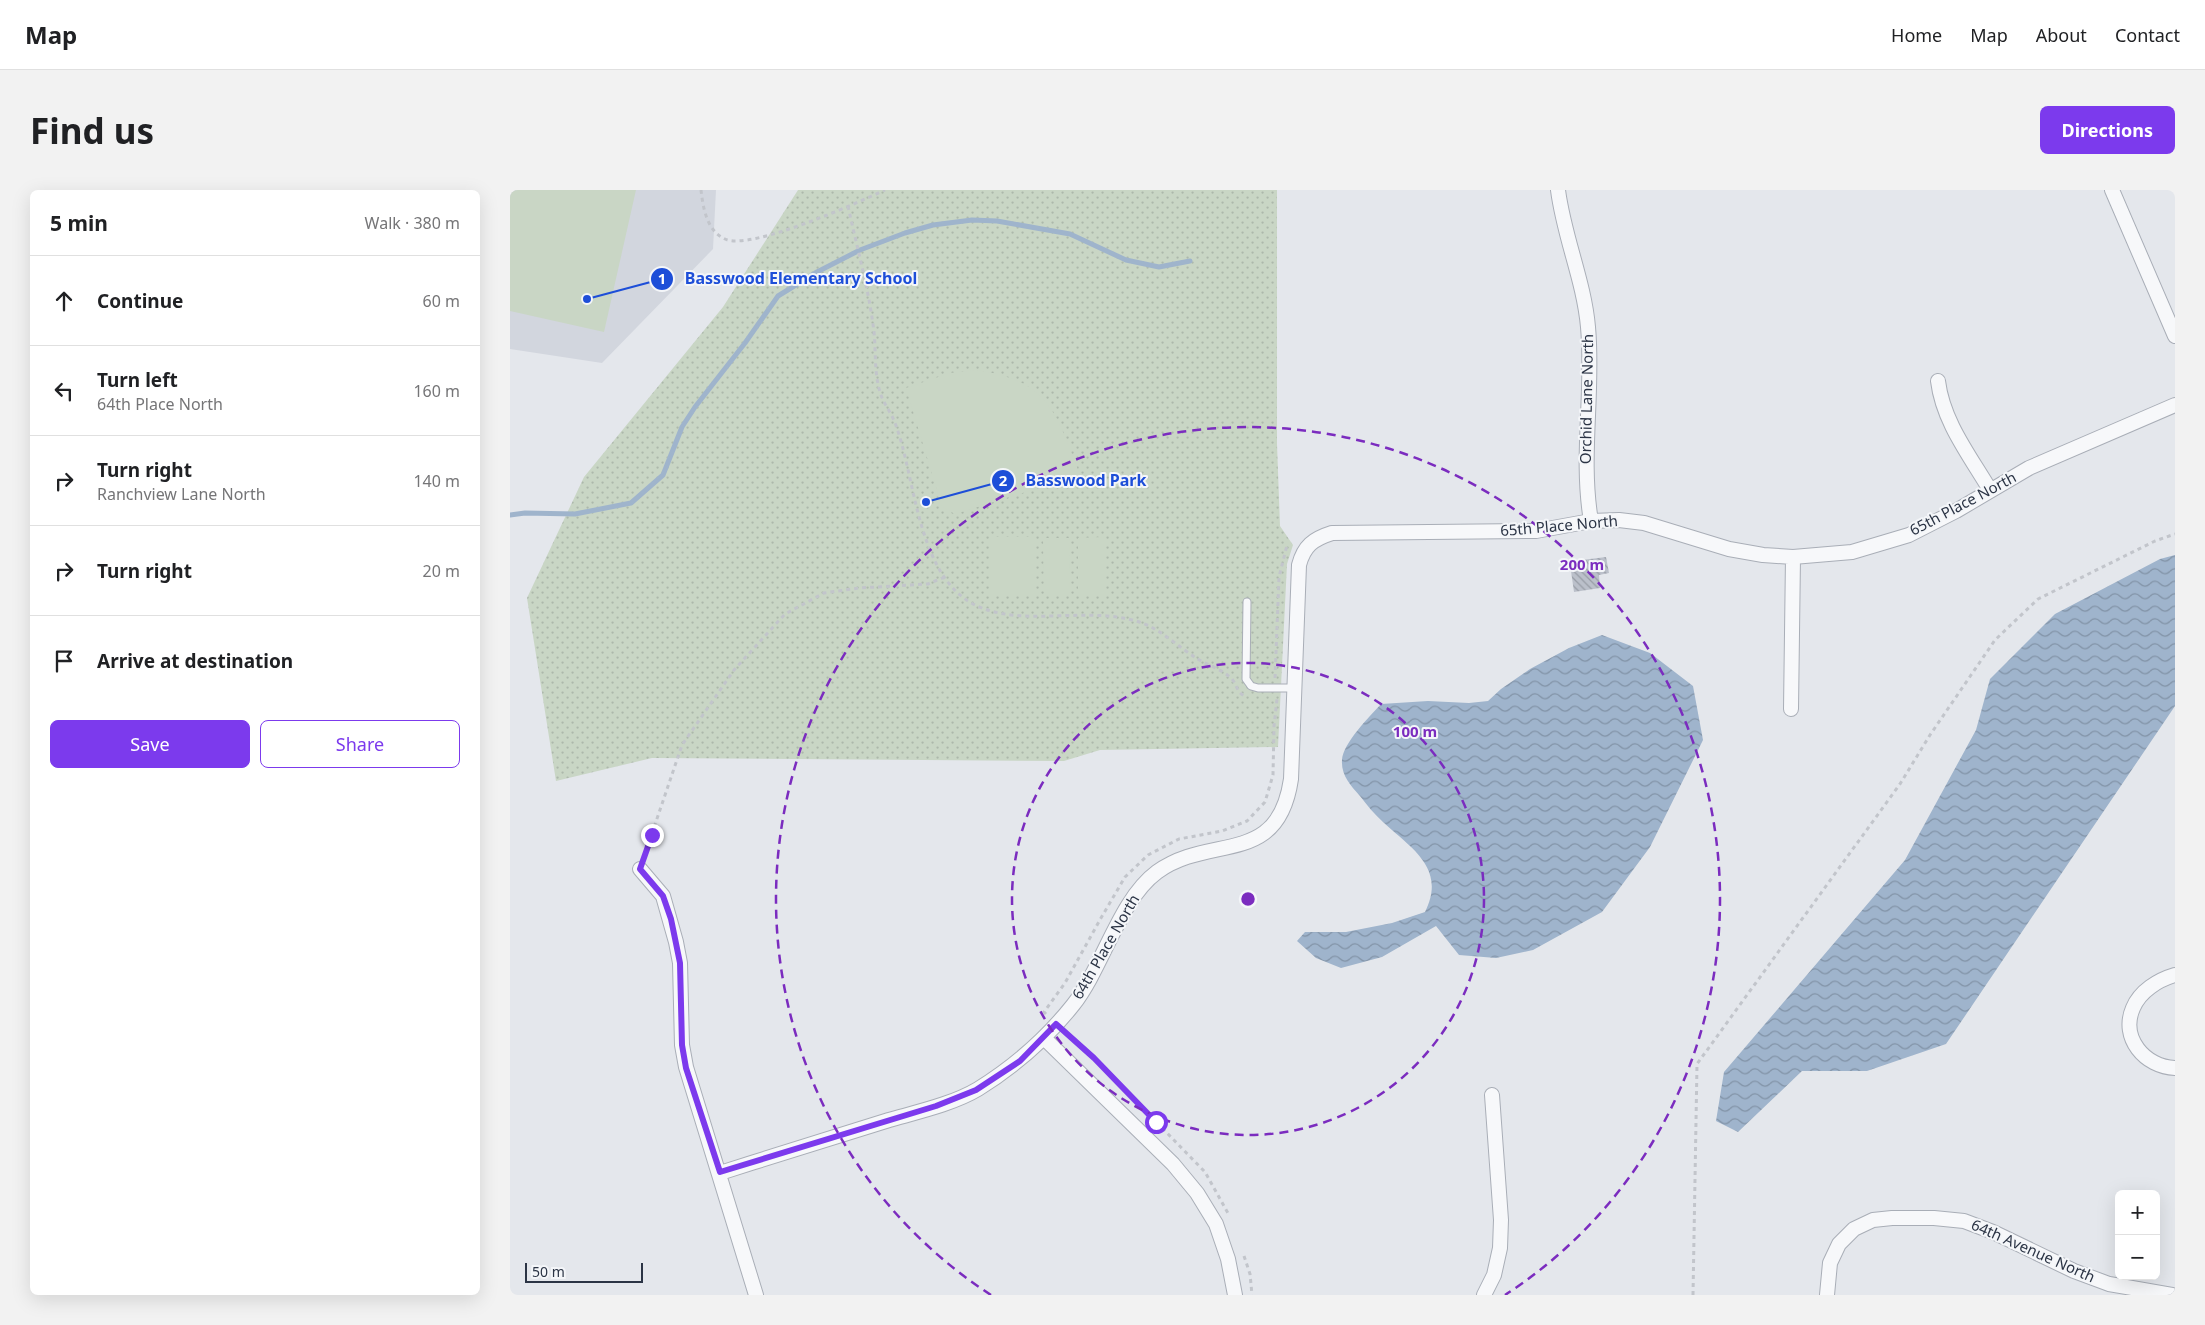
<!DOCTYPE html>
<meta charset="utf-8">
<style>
body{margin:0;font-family:"Noto Sans",sans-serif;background:#f2f2f2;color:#202124}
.controls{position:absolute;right:15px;bottom:15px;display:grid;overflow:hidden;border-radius:8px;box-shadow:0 5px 20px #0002}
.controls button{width:45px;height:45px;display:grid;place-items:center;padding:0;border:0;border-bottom:1px solid #e0e0e0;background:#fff;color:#202124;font:25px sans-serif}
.scale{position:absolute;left:15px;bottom:12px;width:118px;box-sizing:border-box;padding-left:5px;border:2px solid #2b3445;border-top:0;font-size:14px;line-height:18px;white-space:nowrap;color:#2b3445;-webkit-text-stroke:4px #f4f6f9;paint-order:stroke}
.stop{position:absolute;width:15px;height:15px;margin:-11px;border:4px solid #7c3aed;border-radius:50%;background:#fff}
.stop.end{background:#7c3aed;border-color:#fff;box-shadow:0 1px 5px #0008}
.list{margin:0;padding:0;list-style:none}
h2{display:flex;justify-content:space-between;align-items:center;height:65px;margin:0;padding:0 20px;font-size:21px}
h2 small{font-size:16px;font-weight:400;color:#757577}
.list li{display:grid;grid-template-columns:32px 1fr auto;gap:15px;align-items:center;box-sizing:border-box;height:90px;padding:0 20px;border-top:1px solid #e0e0e0}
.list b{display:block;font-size:19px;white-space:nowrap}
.list p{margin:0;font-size:16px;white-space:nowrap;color:#757577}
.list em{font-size:16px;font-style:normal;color:#757577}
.actions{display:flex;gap:10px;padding:15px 20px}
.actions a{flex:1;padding:11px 0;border:1px solid #7c3aed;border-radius:8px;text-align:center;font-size:18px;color:#7c3aed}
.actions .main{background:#7c3aed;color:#fff}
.icon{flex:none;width:28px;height:28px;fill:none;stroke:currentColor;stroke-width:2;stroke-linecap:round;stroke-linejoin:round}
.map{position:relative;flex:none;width:1665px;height:1105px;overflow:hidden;border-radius:8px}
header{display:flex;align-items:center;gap:30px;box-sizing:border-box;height:70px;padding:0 25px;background:#fff;border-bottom:1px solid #e0e0e0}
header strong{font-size:24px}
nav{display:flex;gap:28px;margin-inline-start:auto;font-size:18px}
.intro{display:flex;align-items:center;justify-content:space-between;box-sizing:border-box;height:120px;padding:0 30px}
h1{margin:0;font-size:35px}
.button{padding:12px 22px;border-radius:8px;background:#7c3aed;color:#fff;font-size:18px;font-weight:700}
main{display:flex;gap:30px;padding:0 30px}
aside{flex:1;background:#fff;border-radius:8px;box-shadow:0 5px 20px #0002}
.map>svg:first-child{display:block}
</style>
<header>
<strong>Map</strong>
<nav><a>Home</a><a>Map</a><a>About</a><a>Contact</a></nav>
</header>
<div class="intro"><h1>Find us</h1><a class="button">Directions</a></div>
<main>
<aside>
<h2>5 min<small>Walk · 380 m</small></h2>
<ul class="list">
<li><svg class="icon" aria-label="ahead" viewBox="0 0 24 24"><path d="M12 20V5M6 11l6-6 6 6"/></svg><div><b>Continue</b></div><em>60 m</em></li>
<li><svg class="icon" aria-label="left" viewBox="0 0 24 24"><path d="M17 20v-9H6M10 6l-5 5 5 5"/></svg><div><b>Turn left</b><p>64th Place North</p></div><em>160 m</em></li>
<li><svg class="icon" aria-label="right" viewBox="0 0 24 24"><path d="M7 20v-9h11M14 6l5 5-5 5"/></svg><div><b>Turn right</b><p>Ranchview Lane North</p></div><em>140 m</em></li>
<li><svg class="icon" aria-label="right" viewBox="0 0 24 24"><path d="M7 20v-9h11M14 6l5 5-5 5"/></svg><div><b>Turn right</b></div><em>20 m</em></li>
<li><svg class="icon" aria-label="arrive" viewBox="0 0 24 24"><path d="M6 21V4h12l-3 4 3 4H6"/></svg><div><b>Arrive at destination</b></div></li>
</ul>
<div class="actions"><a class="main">Save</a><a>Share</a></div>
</aside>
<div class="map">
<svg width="1665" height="1105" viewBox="0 0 1665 1105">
<defs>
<pattern id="grass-dots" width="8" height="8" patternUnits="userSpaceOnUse" patternTransform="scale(1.25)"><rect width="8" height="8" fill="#c9d6c5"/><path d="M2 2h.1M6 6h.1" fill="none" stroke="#adb8ab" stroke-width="1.8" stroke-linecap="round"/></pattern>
<pattern id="water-waves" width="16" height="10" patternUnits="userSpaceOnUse" patternTransform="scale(1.25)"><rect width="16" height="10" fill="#9fb4cc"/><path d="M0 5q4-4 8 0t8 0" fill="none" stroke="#8293a7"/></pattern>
<pattern id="building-back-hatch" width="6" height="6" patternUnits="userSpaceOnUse" patternTransform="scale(1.25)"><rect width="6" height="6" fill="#bbc0ca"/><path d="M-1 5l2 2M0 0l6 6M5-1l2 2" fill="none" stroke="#989da6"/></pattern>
</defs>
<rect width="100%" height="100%" fill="#e4e7ec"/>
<path fill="#d2d6de" d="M0,0H206L203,59L92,173L0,159Z"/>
<path fill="url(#grass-dots)" d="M288,0H767V254L770,336L783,355L777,374L768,557L590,560L554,571L142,568L46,591L17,408L74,287L213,117Z"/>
<path fill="#c9d6c5" d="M0,0H126L94,142L0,121Z
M466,180C540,191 545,221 570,285L445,324L432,317L396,198L440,183Z
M480,347H525V406H480Z
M594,347V404H568V348Z
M533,348H559L560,404H534Z"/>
<path fill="url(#water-waves)" d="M1665,365V516L1436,854L1357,881H1292L1228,942L1206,931L1214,882L1395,670L1466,540L1480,489L1545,424L1650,369Z
M1092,445L1140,463L1183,496L1193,550L1140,657L1092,722L1023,760L986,768L949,765L926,736L872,767L831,778L806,768L787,751L795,742H836L882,733L915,722C937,678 901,658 873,632C864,624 857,615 850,606C840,595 831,585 832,570C833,553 860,526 871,514L918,511L959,513L978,511L991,499L1020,479L1059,458Z"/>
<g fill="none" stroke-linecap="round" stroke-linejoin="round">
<path stroke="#9fb4cc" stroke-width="5" d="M0,325L15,323L65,324L121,313L153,285L172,237L185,217L235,153L268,106L307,82L350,60L395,43L423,35L462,30L487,31L560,44L616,70L649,77L680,71"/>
</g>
<path fill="url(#building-back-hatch)" d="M1096,367L1099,383L1089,385L1090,398L1064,402L1061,381L1074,380L1072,370Z"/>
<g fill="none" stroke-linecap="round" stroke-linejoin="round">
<g stroke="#a9aeb7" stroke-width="9">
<path id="lane" d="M737,412L736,489L741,496L748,498H783"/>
</g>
<g stroke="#a9aeb7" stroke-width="16">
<path id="street" d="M1048,0C1054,47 1074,91 1078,137C1084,202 1070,266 1081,331
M1602,0L1665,146
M1428,191C1433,232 1460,266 1480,300
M1281,519L1283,367
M130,679L153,706L166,752L170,773L172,855L176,877L246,1105
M1665,785C1648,790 1630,801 1623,818C1610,848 1635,877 1665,878
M534,848L663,974L687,1003L706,1034L718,1069L725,1105
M210,983C266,965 322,948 379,930C407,922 443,914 468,899C505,876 536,849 563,815C593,777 609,710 647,682C701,643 768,678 781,589L789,375C794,356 803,349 822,343L1026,341L1081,331L1109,330L1134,333L1219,359L1253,365L1283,367L1342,362L1399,345L1446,321L1519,278L1665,215
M974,1105L984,1085L990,1058L991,1030L982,905
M1317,1105L1320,1073L1329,1054L1344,1039L1363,1030L1382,1028H1424L1454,1031L1483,1042L1564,1081L1599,1094L1662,1105"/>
</g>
<path stroke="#c2c5cb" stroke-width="3" stroke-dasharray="4 4" stroke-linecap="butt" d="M191,0C193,18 197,41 215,49C240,61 347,13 375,0
M338,16C347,58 359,100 364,142C366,162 364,182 370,202C373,213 381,222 385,233C406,287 406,385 465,415C515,439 578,414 632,433C650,439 670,458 686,468C697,475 712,479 722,489C727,495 727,503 735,506
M765,488L769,387L777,355
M134,667L172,555L224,480L275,424L314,403L349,398L418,394L435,387
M536,824L534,822L555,793L591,728L615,687L638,665L669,649L712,641L737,631L755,612L763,585L764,536L767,509
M556,842L584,868L695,982L719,1025
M734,1066L740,1084L742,1105
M1183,1105L1187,874L1390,594L1420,545L1485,450L1528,409L1645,351L1665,344"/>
<use href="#lane" stroke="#f7f8fa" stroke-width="7"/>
<use href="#street" stroke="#f7f8fa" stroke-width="14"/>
</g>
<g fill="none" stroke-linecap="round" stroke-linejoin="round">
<path stroke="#7c3aed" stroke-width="6" d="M142,645L130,679L153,706L161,729L170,773L172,855L176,878L210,982L426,916L466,900L510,871L546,834L584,868L646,932"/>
</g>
<g fill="none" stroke="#7b2cbf" stroke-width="2.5" stroke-dasharray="9 6">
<circle cx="738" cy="709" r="236"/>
<path d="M481 1105A472 472 0 1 1 995 1105"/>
</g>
<g text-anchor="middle" stroke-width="4" stroke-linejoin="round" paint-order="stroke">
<g font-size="15" fill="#2b3445" stroke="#f4f6f9">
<text transform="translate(1077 209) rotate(-89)" y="5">Orchid Lane North</text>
<text transform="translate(1453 314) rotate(-28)" y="5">65th Place North</text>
<text transform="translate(1049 336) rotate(-5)" y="5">65th Place North</text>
<text transform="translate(596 757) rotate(-60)" y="5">64th Place North</text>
<text transform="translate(1523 1061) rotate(24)" y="5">64th Avenue North</text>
</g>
</g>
<circle cx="738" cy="709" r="8" fill="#7b2cbf" stroke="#f4f6f9" stroke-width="2.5"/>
<g font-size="15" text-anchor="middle" font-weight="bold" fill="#7b2cbf" stroke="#f4f6f9" stroke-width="4" stroke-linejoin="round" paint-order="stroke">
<text x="1072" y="380">200 m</text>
<text x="905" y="547">100 m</text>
</g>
<path fill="none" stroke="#1d4ed8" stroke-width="2" d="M77 109L152 89M416 312L493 291"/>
<g fill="#1d4ed8" stroke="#f4f6f9" stroke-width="2">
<circle cx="77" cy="109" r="5"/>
<circle cx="416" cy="312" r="5"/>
<circle cx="152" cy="89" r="12"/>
<circle cx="493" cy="291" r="12"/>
</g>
<g font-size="15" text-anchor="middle" font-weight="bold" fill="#fff">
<text x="152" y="94">1</text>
<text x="493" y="296">2</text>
</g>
<g font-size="16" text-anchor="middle" font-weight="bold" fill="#1d4ed8" stroke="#f4f6f9" stroke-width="4" stroke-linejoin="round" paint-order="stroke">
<text x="291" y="94">Basswood Elementary School</text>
<text x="576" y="296">Basswood Park</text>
</g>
</svg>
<div class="controls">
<button>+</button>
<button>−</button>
</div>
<div class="scale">50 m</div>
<div class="stop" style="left:646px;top:932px"></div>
<div class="stop end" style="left:142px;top:645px"></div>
</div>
</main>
